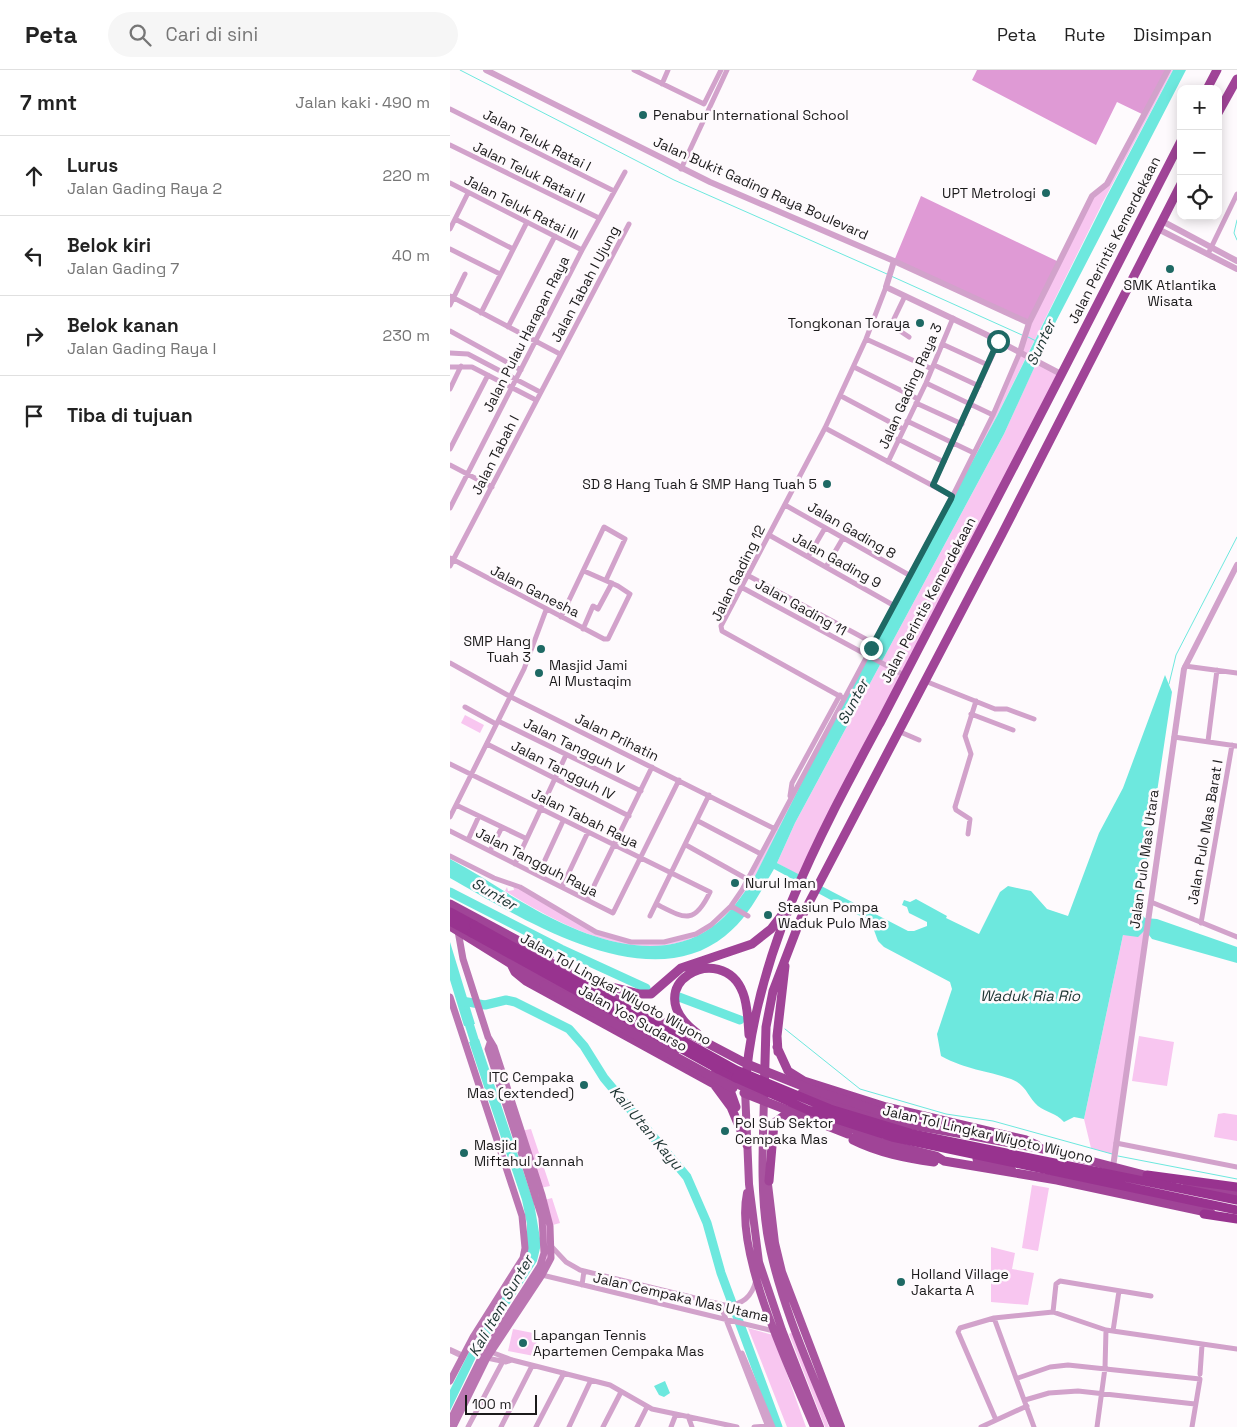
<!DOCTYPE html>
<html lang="id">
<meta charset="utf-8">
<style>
body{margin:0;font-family:"Space Grotesk",sans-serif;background:#f6f6f6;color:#222}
.controls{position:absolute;right:15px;top:15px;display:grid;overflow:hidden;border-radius:10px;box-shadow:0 2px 12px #0003}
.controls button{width:45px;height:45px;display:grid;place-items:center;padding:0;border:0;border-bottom:1px solid #e0e0e0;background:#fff;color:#222;font:25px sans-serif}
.scale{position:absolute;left:15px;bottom:12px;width:72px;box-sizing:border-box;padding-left:5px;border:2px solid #1b1a1b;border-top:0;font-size:14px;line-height:18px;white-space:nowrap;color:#1b1a1b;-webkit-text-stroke:4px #fefafd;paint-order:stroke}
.stop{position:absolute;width:15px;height:15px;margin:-11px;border:4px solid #1e6964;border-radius:50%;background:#fff}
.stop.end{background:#1e6964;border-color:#fff;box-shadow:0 1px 5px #0008}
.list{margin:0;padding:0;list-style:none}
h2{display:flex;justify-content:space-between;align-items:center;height:65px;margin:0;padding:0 20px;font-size:21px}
h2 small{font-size:16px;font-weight:400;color:#767676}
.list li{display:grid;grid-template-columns:32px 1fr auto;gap:15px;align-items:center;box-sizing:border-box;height:80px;padding:0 20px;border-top:1px solid #e0e0e0}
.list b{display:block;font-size:19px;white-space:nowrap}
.list p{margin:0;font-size:16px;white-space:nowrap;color:#767676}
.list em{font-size:16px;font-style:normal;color:#767676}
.icon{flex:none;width:28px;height:28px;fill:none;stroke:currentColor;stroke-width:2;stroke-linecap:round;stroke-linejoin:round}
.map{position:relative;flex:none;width:787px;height:1357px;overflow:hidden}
header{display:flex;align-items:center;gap:30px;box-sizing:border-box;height:70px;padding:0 25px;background:#fff;border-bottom:1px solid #e0e0e0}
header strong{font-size:24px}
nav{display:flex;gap:28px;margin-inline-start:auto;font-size:18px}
.search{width:350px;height:45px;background:#f6f6f6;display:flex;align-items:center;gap:12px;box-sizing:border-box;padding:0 18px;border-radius:28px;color:#767676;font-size:19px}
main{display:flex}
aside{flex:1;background:#fff}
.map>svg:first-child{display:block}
</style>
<header>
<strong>Peta</strong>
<div class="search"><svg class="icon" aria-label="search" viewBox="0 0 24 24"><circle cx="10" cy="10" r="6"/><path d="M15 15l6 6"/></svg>Cari di sini</div>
<nav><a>Peta</a><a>Rute</a><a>Disimpan</a></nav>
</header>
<main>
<aside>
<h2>7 mnt<small>Jalan kaki · 490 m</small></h2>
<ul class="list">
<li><svg class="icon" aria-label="ahead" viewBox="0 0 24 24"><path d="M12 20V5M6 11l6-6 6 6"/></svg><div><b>Lurus</b><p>Jalan Gading Raya 2</p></div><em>220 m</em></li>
<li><svg class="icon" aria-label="left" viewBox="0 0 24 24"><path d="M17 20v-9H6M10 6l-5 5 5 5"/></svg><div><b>Belok kiri</b><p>Jalan Gading 7</p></div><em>40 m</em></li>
<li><svg class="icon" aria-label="right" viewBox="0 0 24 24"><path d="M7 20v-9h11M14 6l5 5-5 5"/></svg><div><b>Belok kanan</b><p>Jalan Gading Raya I</p></div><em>230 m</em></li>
<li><svg class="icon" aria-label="arrive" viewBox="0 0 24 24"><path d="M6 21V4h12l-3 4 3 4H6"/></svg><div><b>Tiba di tujuan</b></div></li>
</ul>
</aside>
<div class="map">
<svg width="787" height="1357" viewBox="0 0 787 1357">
<rect width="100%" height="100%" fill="#fefafd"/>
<path fill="#f8c6f0" d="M718,0H723L653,132L547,346L304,808C289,831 272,855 245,867C182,895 108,854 55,821L57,817L58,821L64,820L63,815L140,859L170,869L208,872L246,864L281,836L524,383L571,276L642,126L655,117Z
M587,291L611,304L352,807L327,793L345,753L554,364Z
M15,645L34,655L30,663L11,653Z
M695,860L665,1085L641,1078L634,1049L673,865L690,864Z
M689,966L724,972L717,1016L682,1011Z
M774,1043L787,1045V1071L764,1067L768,1044Z
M81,1059L100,1116L90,1118L94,1130L102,1128L110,1153L99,1156L98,1196H90L94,1183L83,1116L89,1115L71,1061Z
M582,1115L599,1118L588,1181L572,1178Z
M541,1177L565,1183L562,1199L584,1203L578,1235L541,1232Z
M298,1258L323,1265L356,1357H337Z
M63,1259L88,1264L84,1286L58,1281Z
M343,1262L379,1357H375L339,1264Z"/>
<path fill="#df9ad5" d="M527,0H718L694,45L667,32L646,75L522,10Z
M471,126L609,192L579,253L444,191Z"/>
<path fill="#6de8de" d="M723,0H736L600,263L554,364L345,753L327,793L458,861H464L477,856V852L459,843L457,837L452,835L454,830L460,832L466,829L497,846L496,848L529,864L550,822L558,816L581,821L597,839L618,846L649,763L673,718L715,605L722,622L689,842L695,848L707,849L787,877V893L702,869L695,860L688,867L673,865L634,1049L624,1047L614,1052C605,1042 597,1043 588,1036C578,1028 577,1015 561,1009C535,1000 517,1000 491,986L487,964L502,919L500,912L434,877L428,871L421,852L324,799C310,822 298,848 275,866C197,929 71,848 0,808V789C27,803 52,821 79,836C131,866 207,897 262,857C280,844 292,826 304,808L395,626L547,346L657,126Z
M0,872L25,954L14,956L0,910Z
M29,969L84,1133L91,1174L87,1191L28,1283L0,1341V1320L21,1278L77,1188V1154L72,1130L19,972Z
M215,1311L220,1323L214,1327L209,1325L204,1316Z"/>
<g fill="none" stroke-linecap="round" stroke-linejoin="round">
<path stroke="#6de8de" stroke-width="1" d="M10,0L224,110L437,204
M787,150L784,163L787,170
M441,206L572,265
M578,267L586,271
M719,614L726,585L787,467
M335,959L410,1019L496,1044L543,1051L662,1084
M668,1086L787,1109"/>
<path stroke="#6de8de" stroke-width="9" d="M0,822L111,879L196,918
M229,927L290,950
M12,931L35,935L56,930L65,932L119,959L134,976L154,1008L237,1107L257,1153L271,1203L328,1357
M16,944L28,982"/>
<path stroke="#d2a2cb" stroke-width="5" d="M184,0L254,34L271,0
M212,14L218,0
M0,39L164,121
M0,75L149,148
M231,99L277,0
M0,113L132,180
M5,149L63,179
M0,159L18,123
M0,179L50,204
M758,184L787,124
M0,226L110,284
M455,226L441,255L459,267
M0,235L15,204
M31,243L77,152
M58,257L105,166
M0,261L71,300
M416,269L482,299
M492,274L538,295
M0,283L18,284L90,322
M484,295L529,316
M0,297H22L86,330
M404,297L468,329
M476,313L543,345
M0,319L11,296
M391,326L453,359
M466,333L512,354
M457,351L524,383
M375,358L502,426
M448,369L494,392
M0,379L38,305
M438,392L476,313L503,248
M0,395L42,417
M483,415L549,271
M335,435L459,505
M0,438L132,180L175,102
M319,465L443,535
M358,487L375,458
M0,488L154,569H158L180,524L168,516L134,501
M0,496L179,154
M376,497L393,468
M297,505L423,573
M291,517L454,605
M111,547L154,457L175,469L156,510
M133,559L143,536L148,539L162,513
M0,593L61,627L325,759
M735,596L787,603
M475,611L545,639H557L584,649
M393,628L272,561L271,556L375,358L416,269L436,217
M15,637L46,654
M521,644L563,660
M48,651L191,721
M448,661L469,670
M724,667L787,676
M758,671L767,600
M37,674L179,746
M0,694L260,822C244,856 234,848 206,834
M340,726L342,713L390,625
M6,735L75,768
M0,747L74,599L96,540
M248,751L311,784
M0,761L163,843L229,710
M518,764L520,749L506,740L505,737L521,684L515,666L526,631
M18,770L29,746
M236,775L297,809
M40,781L52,757
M0,786L44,808L70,817L146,862L181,872H214L246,864L261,855L281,836L292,820L501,429L543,345L570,282
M65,794L116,685
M88,805L113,751
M112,817L138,762
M137,830L202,697
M701,832L787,867
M281,836L298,846
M200,846L259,725
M751,853L782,675
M666,1073L787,1097
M102,1177L116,1192L130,1200L274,1235C292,1236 302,1227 306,1210
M92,1205L324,1261
M132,1215L134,1201
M270,1234L318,1357
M603,1242L606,1214L610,1211L701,1226
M544,1248L584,1357
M663,1261L669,1221
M41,1282L62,1290L160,1315L202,1339L287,1357
M292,1283L323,1357
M37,1288L56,1292L62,1290
M750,1304L752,1275
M568,1308L600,1297L618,1295L750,1309L742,1357
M575,1330L599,1323L628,1321L745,1334
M238,1346L242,1357
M546,1350L508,1262L510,1258L544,1248L603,1242L656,1260L787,1279
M18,1357L53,1291
M51,1357L82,1296
M86,1357L114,1303
M119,1357L141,1310
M153,1357L171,1322
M187,1357L197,1337
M221,1357L226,1344
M304,1357L319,1356
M531,1357L577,1336
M647,1357L655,1298L656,1260"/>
<path stroke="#d2a2cb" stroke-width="6" d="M36,0L260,112L444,191L579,253
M712,151L787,191
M708,159L787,199
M444,191L436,217L535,264L611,304
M570,282L579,253L642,126L657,114L718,0
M663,1097L734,599L787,495
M0,1280L13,1286"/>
<path stroke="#bb76b2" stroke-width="7" d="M0,927L72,1146L75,1178L73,1188L23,1267L0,1311
M0,1351L32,1286L90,1196L94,1183L92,1148L38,979L40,973
M3,1357L37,1288L92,1205L101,1188L100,1156L92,1125L44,977L38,967L13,889L8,861"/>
<path stroke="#a8549f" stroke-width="8" d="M295,1019L299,1114L309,1192L332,1260L370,1357
M314,1027C313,1072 310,1118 317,1163C327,1225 360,1299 384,1357
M317,1106L325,1173L332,1202L391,1357
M297,1123C284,1184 340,1299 364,1357"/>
<path stroke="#a04497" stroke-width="9" d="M757,19L767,0
M768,43L787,9
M0,834L99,887
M0,856L61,894L225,981
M94,887L101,893L222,960
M61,894L65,902L76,911L264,1014L281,1037L297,1075
M154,915L190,924H201L231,898L302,874L321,859L335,841
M217,952L297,994
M247,963C184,916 272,868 293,923C298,936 298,952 299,965
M327,977L338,1001L354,1011L436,1037L576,1070L587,1075
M328,982L327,966L335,896
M265,1003L314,1027
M273,1011L281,1023L286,1037
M295,1019C304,885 369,766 431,651C458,600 484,548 511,497C586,356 658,213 731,71
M352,1023L433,1050L513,1064
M314,1027L316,957L323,921L351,848L551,466L731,114
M435,1043L459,1049
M370,1049L427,1066
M508,1063L598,1080L702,1107
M406,1066L486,1086L494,1091L607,1110L761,1143
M403,1070C429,1083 456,1088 484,1092
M527,1089L559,1097L563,1102
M319,1111L324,1053L343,1039
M737,1114L787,1124"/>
<path stroke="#98338f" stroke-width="9" d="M0,842L24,855
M0,851L22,863
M268,999L286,1008
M697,1105L787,1117
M754,1144L787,1149"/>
<path stroke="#a04497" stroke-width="9" d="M94,915L283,1018
M297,994L360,1019L435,1043
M294,1023L398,1064"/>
<path stroke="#98338f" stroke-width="9" d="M24,855L286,1000L380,1039L463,1064L787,1130
M22,863L268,999
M286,1008L358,1040L442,1067L787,1140"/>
</g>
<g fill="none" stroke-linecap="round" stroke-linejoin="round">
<path stroke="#1e6964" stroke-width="6" d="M421,578L501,429L502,426L483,415L548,271"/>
</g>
<g fill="#1e6964" stroke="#fefafd" stroke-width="2">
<circle cx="193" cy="45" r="5"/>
<circle cx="596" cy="123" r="5"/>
<circle cx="720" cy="199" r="5"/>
<circle cx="470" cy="253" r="5"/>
<circle cx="377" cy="414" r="5"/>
<circle cx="91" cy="579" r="5"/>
<circle cx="89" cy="603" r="5"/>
<circle cx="285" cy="813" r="5"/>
<circle cx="318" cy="845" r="5"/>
<circle cx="134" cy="1015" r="5"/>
<circle cx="275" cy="1061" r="5"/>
<circle cx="14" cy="1083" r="5"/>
<circle cx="451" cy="1212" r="5"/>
<circle cx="73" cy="1273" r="5"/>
</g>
<g text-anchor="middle" stroke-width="5" stroke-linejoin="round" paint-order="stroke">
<g font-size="14" fill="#1b1a1b" stroke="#fefafd" text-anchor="start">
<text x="203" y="50">Penabur International School</text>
<text x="586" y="128" text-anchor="end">UPT Metrologi</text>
<text x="720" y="220" text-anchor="middle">SMK Atlantika<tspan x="720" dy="16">Wisata</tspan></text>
<text x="460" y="258" text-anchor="end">Tongkonan Toraya</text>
<text x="367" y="419" text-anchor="end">SD 8 Hang Tuah &amp; SMP Hang Tuah 5</text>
<text x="81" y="576" text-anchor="end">SMP Hang<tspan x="81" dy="16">Tuah 3</tspan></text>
<text x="99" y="600">Masjid Jami<tspan x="99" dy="16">Al Mustaqim</tspan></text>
<text x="295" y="818">Nurul Iman</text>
<text x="328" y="842">Stasiun Pompa<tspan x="328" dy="16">Waduk Pulo Mas</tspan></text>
<text x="124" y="1012" text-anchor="end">ITC Cempaka<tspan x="124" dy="16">Mas (extended)</tspan></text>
<text x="285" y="1058">Pol Sub Sektor<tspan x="285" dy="16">Cempaka Mas</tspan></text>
<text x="24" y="1080">Masjid<tspan x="24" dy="16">Miftahul Jannah</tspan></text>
<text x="461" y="1209">Holland Village<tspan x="461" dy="16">Jakarta A</tspan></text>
<text x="83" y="1270">Lapangan Tennis<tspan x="83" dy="16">Apartemen Cempaka Mas</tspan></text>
</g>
<g font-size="14" fill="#1b1a1b" stroke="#fefafd">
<text transform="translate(87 70) rotate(27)" y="5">Jalan Teluk Ratai I</text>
<text transform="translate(79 102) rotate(26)" y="5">Jalan Teluk Ratai II</text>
<text transform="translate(311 118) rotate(24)" y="5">Jalan Bukit Gading Raya Boulevard</text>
<text transform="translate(71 137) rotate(27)" y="5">Jalan Teluk Ratai III</text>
<text transform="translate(664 170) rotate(-63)" y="5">Jalan Perintis Kemerdekaan</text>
<text transform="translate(135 214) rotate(-62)" y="5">Jalan Tabah I Ujung</text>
<text transform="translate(76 264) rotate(-63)" y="5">Jalan Pulau Harapan Raya</text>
<text transform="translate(460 316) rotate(-66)" y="5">Jalan Gading Raya 3</text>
<text transform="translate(45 385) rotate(-63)" y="5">Jalan Tabah I</text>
<text transform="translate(402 460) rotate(30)" y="5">Jalan Gading 8</text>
<text transform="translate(387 490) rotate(29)" y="5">Jalan Gading 9</text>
<text transform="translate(288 503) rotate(-64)" y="5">Jalan Gading 12</text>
<text transform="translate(85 521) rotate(27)" y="5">Jalan Ganesha</text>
<text transform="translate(478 530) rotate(-62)" y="5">Jalan Perintis Kemerdekaan</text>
<text transform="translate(351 537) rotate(29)" y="5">Jalan Gading 11</text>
<text transform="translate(167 667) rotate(26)" y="5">Jalan Prihatin</text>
<text transform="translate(124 676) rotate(26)" y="5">Jalan Tangguh V</text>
<text transform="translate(113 700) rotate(27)" y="5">Jalan Tangguh IV</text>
<text transform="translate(135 748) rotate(26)" y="5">Jalan Tabah Raya</text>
<text transform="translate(755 762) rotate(-80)" y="5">Jalan Pulo Mas Barat I</text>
<text transform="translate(694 789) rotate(-82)" y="5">Jalan Pulo Mas Utara</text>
<text transform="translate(87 792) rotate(27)" y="5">Jalan Tangguh Raya</text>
<text transform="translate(166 919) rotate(29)" y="5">Jalan Tol Lingkar Wiyoto Wiyono</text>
<text transform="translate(183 948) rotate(29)" y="5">Jalan Yos Sudarso</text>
<text transform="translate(538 1064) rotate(13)" y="5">Jalan Tol Lingkar Wiyoto Wiyono</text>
<text transform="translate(231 1227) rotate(13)" y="5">Jalan Cempaka Mas Utama</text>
</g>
<g font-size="15" font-style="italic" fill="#1e3432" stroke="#fefafd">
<text transform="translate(591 273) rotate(-65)" y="5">Sunter</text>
<text transform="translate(403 632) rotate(-62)" y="5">Sunter</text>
<text transform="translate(44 824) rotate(30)" y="5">Sunter</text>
<text x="580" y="931">Waduk Ria Rio</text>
<text transform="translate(196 1058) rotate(50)" y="5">Kali Utan Kayu</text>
<text transform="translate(51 1236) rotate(-60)" y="5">Kali Item Sunter</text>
</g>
</g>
</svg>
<div class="controls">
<button>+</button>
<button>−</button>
<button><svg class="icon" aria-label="locate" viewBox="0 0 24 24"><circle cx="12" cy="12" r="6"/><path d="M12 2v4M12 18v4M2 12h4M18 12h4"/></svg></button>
</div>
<div class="scale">100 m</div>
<div class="stop" style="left:548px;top:271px"></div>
<div class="stop end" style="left:421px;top:578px"></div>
</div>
</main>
